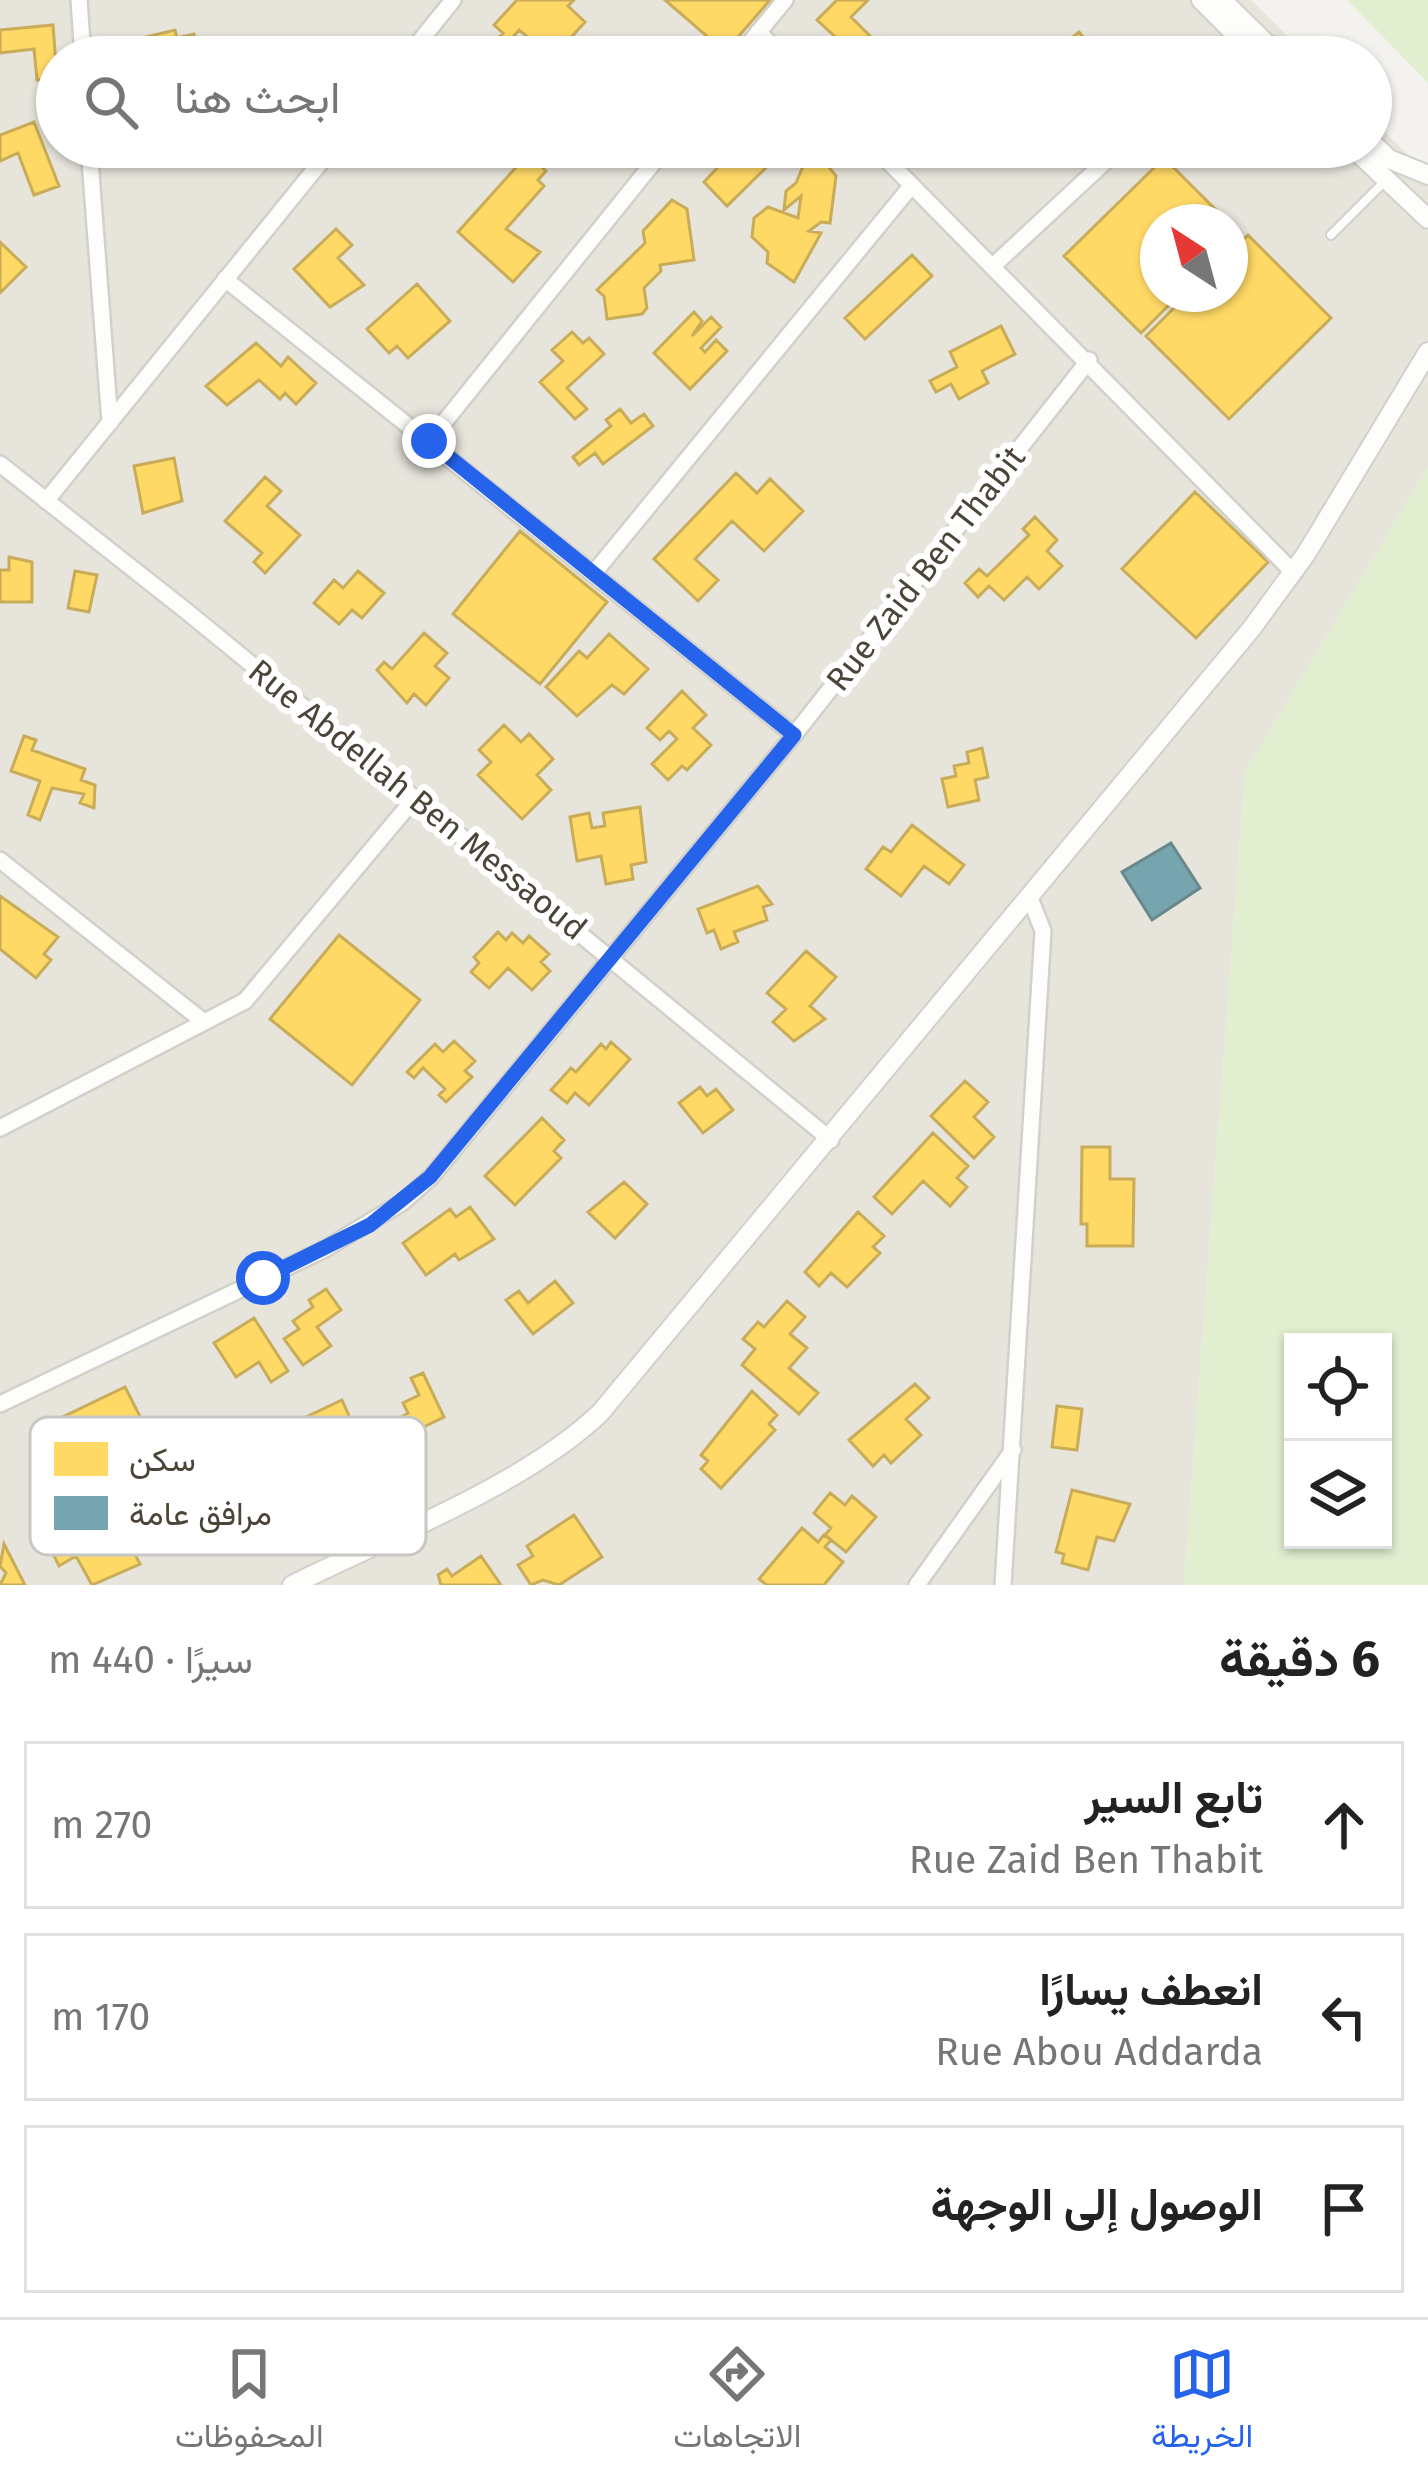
<!DOCTYPE html>
<html lang="ar">
<meta charset="utf-8">
<style>
body{margin:0;font-family:"Fira Sans",Vazirmatn,sans-serif;background:#f2f2f2;color:#222;direction:rtl}
.controls{position:absolute;right:36px;bottom:36px;display:grid;overflow:hidden;border-radius:0px;box-shadow:0 3px 9px #0004}
.controls button{width:108px;height:108px;display:grid;place-items:center;padding:0;border:0;border-bottom:3px solid #e0e0e0;background:#fff;color:#222;font:60px sans-serif}
.compass{position:absolute;left:1140px;top:204px;width:108px;height:108px;border-radius:50%;background:#fff;box-shadow:0 3px 9px #0004;rotate:324deg}
.stop{position:absolute;width:36px;height:36px;margin:-27px;border:9px solid #2563eb;border-radius:50%;background:#fff}
.stop.end{background:#2563eb;border-color:#fff;box-shadow:0 3px 12px #0008}
.list{margin:0;padding:0;list-style:none}
h2{display:flex;justify-content:space-between;align-items:center;height:156px;margin:0;padding:0 48px;font-size:51px}
h2 small{font-size:39px;font-weight:400;color:#767676}
.list li{display:grid;grid-template-columns:78px 1fr auto;gap:36px;align-items:center;box-sizing:border-box;height:168px;margin:0 24px 24px;padding:0 24px;border:3px solid #e0e0e0;border-radius:0px}
.list b{display:block;font-size:45px;white-space:nowrap}
.list p{margin:0;font-size:39px;white-space:nowrap;color:#767676}
.list em{font-size:39px;font-style:normal;color:#767676}
.icon{flex:none;width:66px;height:66px;fill:none;stroke:currentColor;stroke-width:2;stroke-linecap:round;stroke-linejoin:round}
.map{position:relative;flex:none;width:1428px;height:1585px;overflow:hidden;direction:ltr}
.search{position:absolute;background:#fff;box-shadow:0 3px 9px #0004;left:36px;right:36px;top:36px;height:132px;display:flex;align-items:center;gap:30px;box-sizing:border-box;padding:0 42px;border-radius:66px;color:#767676;font-size:45px}
.sheet{height:732px;background:#fff}
nav{display:flex;justify-content:space-around;align-items:center;box-sizing:border-box;height:168px;border-top:3px solid #e0e0e0;background:#fff;font-size:33px;color:#767676}
nav a{display:grid;justify-items:center;gap:6px}
nav .on{color:#2563eb}
.map>svg:first-child{display:block}
</style>
<div class="map">
<svg width="1428" height="1585" viewBox="0 0 1428 1585">
<rect width="100%" height="100%" fill="#f4f2ee"/>
<path fill="#e7e4dc" fill-rule="evenodd" d="M0,0H1251L1309,57H57V147H1371V118L1428,175V467L1245,772L1184,1585H0ZM1158,222H1230V294H1158Z"/>
<path fill="#e1eecf" fill-rule="evenodd" d="M1347,0H1428V83L1354,7Z
M1428,467V1585H1184L1245,772ZM1293,1342H1383V1540H1293Z"/>
<path fill="#ffd966" stroke="#c9ac58" stroke-width="3" d="M517,0H574L568,6L585,22L553,57L519,30L513,37L525,48L516,57H497L488,49L503,33L494,25Z
M665,0H770L725,52Z
M837,0H868L851,17L874,40L857,57L817,20Z
M53,25L57,78L37,80L34,49L0,53V30Z
M175,30L177,38L194,34L199,57H141L137,39Z
M1079,32L1099,57H1048Z
M34,122L59,186L34,195L18,153L0,161V135Z
M714,147H769L778,156L727,206L704,182L720,165L708,153Z
M811,147H844L843,155L817,152L836,176L830,223L821,222L809,231L821,233L794,282L767,263L768,252L752,237L754,218L768,207L798,218L801,196L784,210L786,191L796,183Z
M528,154L546,171L538,180L544,186L506,229L540,252L513,282L458,232Z
M1164,158L1228,222H1158V294H1180L1141,333L1064,256Z
M672,200L687,209L694,260L660,265L661,271L644,288L647,308L642,314L607,319L604,296L597,290L645,243L643,231Z
M336,229L352,245L338,258L364,285L330,307L294,269Z
M1248,235L1331,318L1229,419L1146,336L1188,294H1230V252Z
M0,242L26,267L0,293Z
M912,255L932,276L865,339L845,318Z
M417,284L450,321L408,358L397,346L389,353L367,329Z
M694,312L702,321L692,336L711,317L721,327L701,348L705,352L716,340L727,351L690,389L654,353Z
M1001,326L1015,354L982,371L988,383L959,399L951,384L936,392L930,381L957,367L950,352Z
M572,332L583,343L589,338L604,354L567,388L587,409L575,419L540,382L563,361L552,350Z
M256,343L281,366L288,357L316,383L296,404L285,393L280,399L259,380L227,405L206,386Z
M620,409L631,423L644,414L653,426L603,464L595,453L579,465L573,457L611,426L606,420Z
M174,458L182,501L143,513L134,466Z
M736,473L757,493L770,479L803,511L764,551L732,521L695,559L718,580L698,601L654,559Z
M265,477L281,491L267,506L300,535L265,573L254,562L262,553L225,521Z
M1195,492L1268,562L1196,638L1122,569Z
M1035,517L1057,540L1047,551L1062,566L1039,589L1027,577L1004,600L989,586L978,597L965,583L979,569L987,576L1029,535L1023,529Z
M520,531L607,602L540,684L453,614Z
M9,557L32,562V602H0V570H9Z
M75,571L97,575L89,612L68,608Z
M358,571L384,593L362,618L352,610L339,624L314,603L334,580L343,588Z
M424,633L447,653L435,666L449,678L426,705L414,694L407,703L377,670L384,662L392,669Z
M609,634L648,669L624,694L612,685L577,716L546,687L579,651L587,658Z
M682,691L706,715L693,728L711,745L687,770L682,766L668,780L652,764L677,739L669,731L660,740L647,728Z
M504,725L521,742L529,734L553,759L537,775L551,790L522,819L478,775L491,762L479,750Z
M24,736L36,740L32,750L85,769L81,780L95,785L94,808L80,803L84,794L52,788L40,820L28,815L40,781L11,771Z
M982,748L988,777L975,780L979,800L948,807L942,779L956,776L954,766L969,763L967,752Z
M640,807L646,862L631,865L633,879L606,884L601,856L577,861L570,817L589,813L592,828L605,826L603,813Z
M912,825L964,865L949,884L924,866L901,896L866,869L883,847L891,852Z
M758,886L772,904L763,907L767,920L734,932L738,942L721,949L714,930L707,933L698,909Z
M0,896L58,937L44,954L51,960L36,978L0,949Z
M498,932L506,940L512,933L523,943L529,936L549,954L541,962L550,971L532,990L508,968L489,988L471,972L479,963L474,957Z
M339,935L420,1000L352,1085L270,1019Z
M806,951L836,977L810,1006L825,1019L794,1041L773,1022L786,1009L767,993Z
M454,1041L475,1061L465,1071L472,1077L446,1102L439,1095L445,1089L423,1068L414,1078L407,1072L435,1044L443,1052Z
M611,1042L630,1059L589,1105L575,1093L567,1103L551,1090L571,1068L576,1072L601,1044L606,1049Z
M965,1081L988,1102L974,1117L994,1137L974,1158L931,1116Z
M700,1087L707,1096L716,1089L733,1110L703,1133L679,1103Z
M542,1118L564,1140L554,1151L561,1158L515,1205L485,1176Z
M933,1133L968,1166L957,1178L967,1187L950,1206L923,1181L892,1214L874,1197Z
M1082,1147H1110V1179H1134L1133,1246H1087V1224H1081Z
M624,1182L647,1204L615,1238L588,1212Z
M470,1207L494,1239L459,1260L455,1254L426,1275L403,1243L450,1209L456,1217Z
M858,1212L884,1236L873,1247L880,1253L847,1287L831,1273L819,1286L805,1272Z
M555,1281L573,1303L533,1334L506,1300L519,1291L528,1303Z
M326,1289L341,1310L317,1327L331,1346L303,1365L284,1339L299,1329L293,1321L313,1307L309,1300Z
M787,1301L805,1317L790,1334L807,1348L789,1368L818,1393L799,1414L742,1365L755,1349L743,1339L758,1322L764,1327Z
M254,1318L288,1371L271,1382L259,1362L236,1377L214,1343Z
M423,1373L444,1417L409,1434L401,1417L408,1413L403,1403L419,1395L411,1378Z
M915,1384L929,1398L906,1419L921,1435L891,1463L884,1455L873,1466L849,1440Z
M125,1387L151,1438L111,1459L105,1448L66,1468L44,1426Z
M752,1391L777,1415L769,1424L775,1430L721,1488L701,1469L708,1461L701,1455Z
M342,1400L361,1443L350,1448L345,1435L300,1456L287,1426Z
M1057,1406L1082,1409L1077,1450L1052,1447Z
M1072,1490L1130,1504L1114,1541L1097,1537L1088,1570L1062,1563L1064,1554L1056,1552Z
M830,1493L845,1505L852,1496L876,1517L846,1552L825,1535L831,1528L814,1513Z
M113,1512L140,1564L92,1585L76,1556L59,1566L49,1546Z
M574,1515L602,1557L559,1585L543,1580L531,1585L518,1565L533,1556L527,1546Z
M802,1528L818,1542L824,1535L831,1540L825,1547L843,1562L824,1585H767L759,1579Z
M4,1544L25,1585H0L6,1573L0,1566Z
M481,1556L501,1585H441L438,1575L447,1569L452,1576Z"/>
<path fill="#76a5af" stroke="#69888c" stroke-width="3" d="M1171,843L1200,888L1152,920L1122,872Z"/>
<g fill="none" stroke-linecap="round" stroke-linejoin="round">
<g stroke="#d2d0cb" stroke-width="12">
<path id="service" d="M1331,235L1385,181"/>
</g>
<g stroke="#d2d0cb" stroke-width="20">
<path id="minor" d="M79,0L83,57
M758,32L784,57
M407,57L453,0
M738,57L785,0
M1218,57L1247,30
M89,147L110,423
M874,147L1294,573
M994,265L1121,147
M225,279L794,735
M429,441L666,147
M0,464L190,614L831,1140
M46,501L333,147
M593,574L912,185
M0,860L204,1022
M0,1128L245,1001L414,799
M0,1404L325,1249L403,1202L431,1177L794,735L1089,360
M917,1585L1013,1450
M1003,1585L1043,931L1030,898"/>
</g>
<g stroke="#d2d0cb" stroke-width="22">
<path id="tertiary" d="M1201,0L1258,57
M1222,0L1280,57
M1371,142L1389,159L1428,175
M1352,147L1428,219
M292,1585C386,1538 527,1484 601,1412L1252,628L1306,554L1428,352"/>
</g>
<use href="#service" stroke="#fdfdfc" stroke-width="8"/>
<use href="#minor" stroke="#fdfdfc" stroke-width="15"/>
<use href="#tertiary" stroke="#fdfdfc" stroke-width="18"/>
</g>
<g fill="none" stroke-linecap="round" stroke-linejoin="round">
<path stroke="#2563eb" stroke-width="15" d="M263,1278L370,1225L430,1177L794,735L429,441"/>
</g>
<g text-anchor="middle" stroke-width="12" stroke-linejoin="round" paint-order="stroke">
<g font-size="33" fill="#4b4439" stroke="#fff">
<text transform="translate(925 568) rotate(-52)" y="12">Rue Zaid Ben Thabit</text>
<text transform="translate(418 799) rotate(39)" y="12">Rue Abdellah Ben Messaoud</text>
</g>
</g>
<rect x="30" y="1417" width="396" height="138" rx="18" fill="#fff" stroke="#c9c7c4" stroke-width="3"/>
<rect x="54" y="1442" width="54" height="34" fill="#ffd966"/>
<rect x="54" y="1496" width="54" height="34" fill="#76a5af"/>
<g font-size="33" fill="#4b4439">
<text x="129" y="1471">سكن</text>
<text x="129" y="1525">مرافق عامة</text>
</g>
</svg>
<div class="controls">
<button><svg class="icon" aria-label="locate" viewBox="0 0 24 24"><circle cx="12" cy="12" r="6"/><path d="M12 2v4M12 18v4M2 12h4M18 12h4"/></svg></button>
<button><svg class="icon" aria-label="layers" viewBox="0 0 24 24"><path d="M12 4l9 5-9 5-9-5zM3 14l9 5 9-5"/></svg></button>
</div>
<svg class="compass" viewBox="-18 -18 36 36"><path d="M0-13l5 13h-10z" fill="#e53935"/><path d="M0 13l5-13h-10z" fill="#767676"/></svg>
<div class="stop" style="left:263px;top:1278px"></div>
<div class="stop end" style="left:429px;top:441px"></div>
<div class="search"><svg class="icon" aria-label="search" viewBox="0 0 24 24"><circle cx="10" cy="10" r="6"/><path d="M15 15l6 6"/></svg>ابحث هنا</div>
</div>
<section class="sheet">
<h2>6 دقيقة<small>سيرًا · 440 m</small></h2>
<ul class="list">
<li><svg class="icon" aria-label="ahead" viewBox="0 0 24 24"><path d="M12 20V5M6 11l6-6 6 6"/></svg><div><b>تابع السير</b><p>Rue Zaid Ben Thabit</p></div><em>270 m</em></li>
<li><svg class="icon" aria-label="left" viewBox="0 0 24 24"><path d="M17 20v-9H6M10 6l-5 5 5 5"/></svg><div><b>انعطف يسارًا</b><p>Rue Abou Addarda</p></div><em>170 m</em></li>
<li><svg class="icon" aria-label="arrive" viewBox="0 0 24 24"><path d="M6 21V4h12l-3 4 3 4H6"/></svg><div><b>الوصول إلى الوجهة</b></div></li>
</ul>
</section>
<nav>
<a class="on"><svg class="icon" aria-label="map" viewBox="0 0 24 24"><path d="M3 6l6-2 6 2 6-2v14l-6 2-6-2-6 2zM9 4v14M15 6v14"/></svg>الخريطة</a>
<a><svg class="icon" aria-label="directions" viewBox="0 0 24 24"><path d="M12 3l9 9-9 9-9-9zM9 14v-3h6M13 9l2 2-2 2"/></svg>الاتجاهات</a>
<a><svg class="icon" aria-label="saved" viewBox="0 0 24 24"><path d="M7 4h10v16l-5-4-5 4z"/></svg>المحفوظات</a>
</nav>
